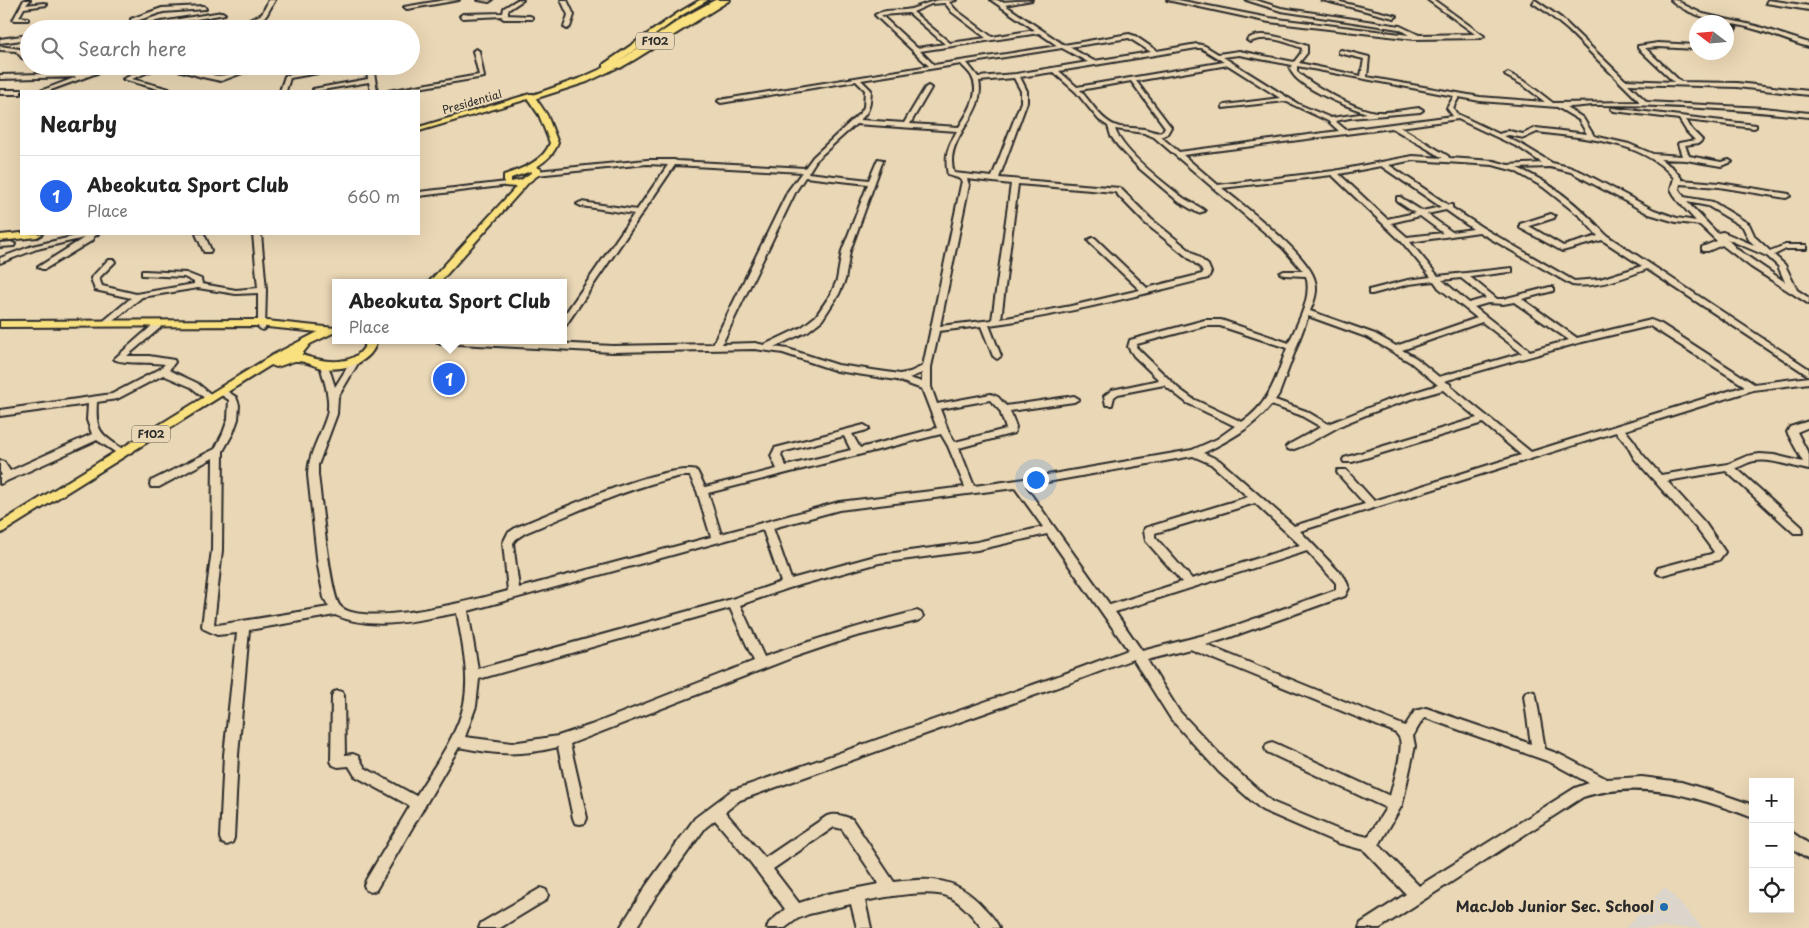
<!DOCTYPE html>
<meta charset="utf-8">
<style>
body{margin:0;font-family:"Playpen Sans",sans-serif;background:#f6f6f6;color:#222}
.controls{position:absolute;right:15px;bottom:15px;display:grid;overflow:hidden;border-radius:0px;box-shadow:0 5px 20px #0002}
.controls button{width:45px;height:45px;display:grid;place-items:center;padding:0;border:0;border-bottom:1px solid #e0e0e0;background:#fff;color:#222;font:25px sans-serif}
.compass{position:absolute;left:1689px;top:15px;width:45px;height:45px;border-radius:50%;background:#fff;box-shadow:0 5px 20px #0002;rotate:286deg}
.you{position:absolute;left:1035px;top:479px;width:18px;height:18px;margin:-12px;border:4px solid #fff;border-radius:50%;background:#1a73e8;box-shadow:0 0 0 8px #1a73e833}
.badge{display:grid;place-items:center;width:32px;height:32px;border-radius:50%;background:#2563eb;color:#fff;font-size:16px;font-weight:700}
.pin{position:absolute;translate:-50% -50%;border:2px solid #fff;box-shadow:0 1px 5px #0006}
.popup{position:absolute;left:332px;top:279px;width:235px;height:65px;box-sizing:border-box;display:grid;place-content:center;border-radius:0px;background:#fff;filter:drop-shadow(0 1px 4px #0005);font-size:16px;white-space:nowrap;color:#767676}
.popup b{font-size:19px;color:#222}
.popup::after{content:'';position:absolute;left:50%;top:100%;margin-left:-10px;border:10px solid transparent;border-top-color:#fff}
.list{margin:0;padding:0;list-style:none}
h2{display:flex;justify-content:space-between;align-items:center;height:65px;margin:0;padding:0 20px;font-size:21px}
h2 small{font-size:16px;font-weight:400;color:#767676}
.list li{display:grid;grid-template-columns:32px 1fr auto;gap:15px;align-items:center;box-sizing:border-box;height:80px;padding:0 20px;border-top:1px solid #e0e0e0}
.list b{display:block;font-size:19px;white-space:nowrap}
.list p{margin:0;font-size:16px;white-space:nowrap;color:#767676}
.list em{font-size:16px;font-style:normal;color:#767676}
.icon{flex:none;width:28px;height:28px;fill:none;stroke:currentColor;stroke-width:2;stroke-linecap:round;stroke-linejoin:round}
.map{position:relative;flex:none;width:1809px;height:928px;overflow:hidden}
.search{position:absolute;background:#fff;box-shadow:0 5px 20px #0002;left:20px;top:20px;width:400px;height:55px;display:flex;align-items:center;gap:12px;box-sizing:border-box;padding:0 18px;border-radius:28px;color:#767676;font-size:19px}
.panel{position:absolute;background:#fff;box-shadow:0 5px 20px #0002;left:20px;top:90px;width:400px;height:145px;border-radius:0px}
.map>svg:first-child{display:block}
</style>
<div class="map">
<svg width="1809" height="928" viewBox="0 0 1809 928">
<rect width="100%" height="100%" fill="#ead7b5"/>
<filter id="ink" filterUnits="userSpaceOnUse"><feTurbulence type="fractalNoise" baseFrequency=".02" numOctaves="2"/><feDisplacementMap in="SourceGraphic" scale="10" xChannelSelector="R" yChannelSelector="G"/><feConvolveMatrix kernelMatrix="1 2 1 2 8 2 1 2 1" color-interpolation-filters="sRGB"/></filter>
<g filter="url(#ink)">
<path fill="#dcd5cb" d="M1665,887L1703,928H1625Z"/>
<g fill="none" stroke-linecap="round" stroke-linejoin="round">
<g stroke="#2b2b2b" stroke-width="4">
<path id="minor" d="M24,0H30L26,5L44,3L47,5L24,8L19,17L28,18V20H13Z
M269,0H275L266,16L239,29H231L262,14Z
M445,0H459L407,9L404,7Z
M478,0H492L489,2Z
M517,0H523L508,10V14L505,15L530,16L532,17V19H504L501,17L503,16L463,18L460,16L463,14L503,13L504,8Z
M561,0H567L574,15L570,27L567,29L564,27L568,15Z
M941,0H956L949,2L956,10L992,37L1035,30L991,0H997L1001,2L1032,0L1005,5L1064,45L1129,34L1135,36L1157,51L1197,44L1205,46L1218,54L1239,51L1294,62L1301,53L1302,48C1286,42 1266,34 1250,42L1247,40C1260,28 1292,41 1307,46V53L1299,63L1361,76L1364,59L1339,53V51L1341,50L1369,57L1367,77L1480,97L1545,102L1523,85L1506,76L1505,75L1508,73L1527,83L1553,103L1640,102L1568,30L1545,11L1533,3L1535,0L1561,18L1625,80L1674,82L1638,48V46L1658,43L1696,45V49L1658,47L1645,48L1681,82L1737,83L1809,91V95L1737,87L1628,84L1647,102L1764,108L1809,113V117C1739,109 1668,105 1597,105C1587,105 1577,107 1566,107L1583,118L1594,136L1629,144L1653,154L1682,156L1678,144L1679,143L1695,140L1687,132L1679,119L1614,111L1611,109L1612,108L1756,125V127L1754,128L1686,120L1692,130L1702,140L1699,143L1685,145L1689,156L1721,162L1729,160L1732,162L1721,166L1686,160L1660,159L1673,168L1681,178V180L1719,183L1789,194L1790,196L1786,198L1719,187L1680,184L1679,189L1684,197L1713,202L1749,224L1755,237L1770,251L1785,245H1806V249H1786L1774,255L1785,265L1797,290L1809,298V304L1751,267L1722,245L1708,251H1702V247L1717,241L1700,225L1676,222L1649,214L1571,172L1550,167L1517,168C1551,182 1582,208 1606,235L1809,369V376L1647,269C1623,278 1598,288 1572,285L1479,232L1410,242L1438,276L1512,268V272H1509L1470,277L1497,299H1503L1550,287H1553V291L1522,299L1577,338L1651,320L1661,324L1754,384L1809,377V383L1753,390L1625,430L1634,441L1642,454L1661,475L1728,464L1747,456L1760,454L1774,455L1803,462L1787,432L1790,427L1809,421V427L1797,432L1809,455V470C1792,467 1772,458 1754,461C1748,462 1742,466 1736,468L1802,527L1803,530L1802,533H1794L1726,471L1667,481L1705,523L1725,552L1719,560L1662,575L1658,574L1656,571L1658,568L1711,554L1714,552L1697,529L1634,458L1627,445L1616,432L1300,531L1345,578L1349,588L1345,596L1225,639L1206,645L1405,726L1415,711L1426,708L1531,744L1524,696L1526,692L1530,691L1534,692L1536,696L1545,749L1559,754L1607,779L1642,777L1681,782L1718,793L1753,805V818C1698,797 1642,779 1583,797L1380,928H1359L1361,923L1406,894L1364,850L1338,843L1262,810L1219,772L1171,719L1133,659L1072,682L740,800L725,812L765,858L827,816C836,813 843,816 852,819L894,882C932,878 955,876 983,907C989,913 996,920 999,928H982C973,917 961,901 947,896C929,889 884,897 865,901L871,928H857L851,904L809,914L797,919L785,928H767L769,923L785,909L751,863L715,820L705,828L656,896L636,928H620L646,886L695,818L731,791L1064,674L1128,650L1047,534L977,550L879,563L789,588L740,605L764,657C815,639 865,624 917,611L921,613L923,616L921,619L917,621L853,637L794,657L570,744L587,818L585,823L580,824L575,823L573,818L558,747C521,756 497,755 459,747L376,890L371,892L366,890L364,885L366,880L410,806L355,776L349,766L338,767L333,765L331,761L332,696L334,692L338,691L342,692L344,696L345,755L353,754L358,756L365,768L416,796C433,767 457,737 464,704C470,674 462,643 457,613C417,620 374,632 335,615L249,630L238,755L234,838L232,843L227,845L222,843L220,838L224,755L237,633L217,635L204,629L202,626L212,550L213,458L159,487H151L150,484L151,481L215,449L223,433L228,419L229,400L220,394L222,392H228L236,397L239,405L238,419L233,433L223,451L222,550L214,624L218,625L329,607L324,598L318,566L308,475C308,454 321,435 327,415C331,398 324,381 320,365L321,363L324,362L328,365L335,387L353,358H359L360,360L338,397L337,414L318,465V475C321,495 330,596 340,606C362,629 479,599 508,591L503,543L508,533L517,527C552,513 664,462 697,471L705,487L777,469L771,456L775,448L864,425L869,428L867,430L852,434L860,448L937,428L922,389L897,380L837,371L783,353L755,349L613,352L439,343L435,340H494L613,346L713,344L788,191L802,172L675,165L566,325L563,326V317L634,214L581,206L577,204L581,202L637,210L668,165L647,164L536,175L533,173L536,171L647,160H674L677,161L805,168L813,157L861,112L864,107L865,90L856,81L721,103L718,101L719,100L929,66L875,15C886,8 899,12 911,9C921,6 930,1 941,0ZM945,3L952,12L986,38L950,43L913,12L931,4ZM909,13L945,44L917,48L881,15ZM1039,33L1058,46L934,65L920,51ZM1129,38L1151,52L1094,61L1069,47ZM1062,48L1088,62L1016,74L978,77L967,63ZM1197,48H1201L1224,62L1077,87L1059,71ZM1239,55L1292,65L1290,68C1294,87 1349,107 1367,113L1331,118L1298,104L1223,57ZM961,64C964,68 970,72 972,77C981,93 968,113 959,127L910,124L931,88L928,86L925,88L904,123L860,120C870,111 870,104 871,90L861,80ZM1228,65L1280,98L1225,105L1223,106V108L1285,101L1328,121L1339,131L1179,152L1161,137L1167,134L1171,127L1136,81ZM1297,66L1454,96L1447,108L1453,116L1346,130L1335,121L1350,118L1420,112L1423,110L1420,108C1406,109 1391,113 1377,112C1356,110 1313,86 1297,72ZM1053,72L1076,92L1099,120L1108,126L1111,136L1118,146L1139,168L1179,202L1198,213L1205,211C1199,206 1191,203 1185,199C1166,185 1122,151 1115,129L1144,133L1154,137L1283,248L1303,271H1284L1280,273L1284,275L1306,276C1313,298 1297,323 1289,343L1221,320H1205L1130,340L1128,347L1134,356L1159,380L1112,390L1104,396L1106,405H1112L1114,397L1118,394L1164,385L1187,403L1235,426L1217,439L1192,450L1018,480L974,486L959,448L1014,433L1016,427L1010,411L1074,402L1079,399L1074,396L1006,406L998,397L991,394L937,404L931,387V367L939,331L981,326L993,356L997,359L1001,356L989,325C1063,315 1136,296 1208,278L1211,272L1208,265L1151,219L1120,188L999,178L1027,102V91L1020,77ZM1014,78L1021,91V102L992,177L954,173C953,170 952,165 952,161C952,132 986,112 979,81ZM1131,81L1165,127L1162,132C1155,134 1151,130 1144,129C1136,128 1128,128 1120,127C1102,123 1092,103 1080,90ZM1459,97L1480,101L1557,107L1579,120L1587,134L1536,128L1523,134L1509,131L1499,134L1457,114L1453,108ZM1458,119L1520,148L1542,163L1508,165L1494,161L1449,158L1448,156L1400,127ZM856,124L957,131C948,147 944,156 948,175L958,178L962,181L961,185L923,366L910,372L900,374L838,365L788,349L774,347L808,331L822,320L839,294L845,280L850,251L883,160L878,159L869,180L808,173L817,159ZM1392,128L1443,158L1413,156L1334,171L1218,185L1183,155ZM1537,132C1583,138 1643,140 1674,178L1671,189L1677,200L1696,221L1677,218L1654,210L1582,172L1569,167L1552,163L1524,146L1504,136L1509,135L1524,138ZM1413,160L1493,165L1515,171L1543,187L1581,217L1598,236L1563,246L1529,226L1554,218L1555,216L1551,214L1520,224V228L1562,251L1602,240L1642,266L1600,279L1574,281L1483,228L1452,208V205H1448L1389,165ZM1381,166L1441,207L1422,211L1400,197H1397V201L1415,213L1387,219L1339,174ZM1332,175L1402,242L1431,277L1408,280L1369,290V294H1372L1409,284L1434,281L1439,288L1477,318L1396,346L1375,334L1310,311C1314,301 1318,292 1315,281C1309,255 1245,207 1222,188ZM805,177L868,184L842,251L837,280L831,294L816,316L802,327L764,345L755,343L722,344L796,191ZM967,179L1011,184L992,320L940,326L969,185ZM1018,184L1115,192L1145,223L1201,268L1203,272L1202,274L1147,288L1095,238H1092L1088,240L1089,242L1140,290L1071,306L1001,319ZM1687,202L1708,206L1743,227L1749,240L1756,246L1723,232L1717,233ZM1446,210L1473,229L1452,232L1427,214ZM1420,216L1443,233L1407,237L1391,223ZM1727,239L1767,256L1778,266L1785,282L1738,250ZM1461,278L1486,298L1469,303L1442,280ZM1514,302L1569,340L1530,351L1474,307L1488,303L1503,304ZM1308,316L1369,338L1410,362L1438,385L1383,402L1328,424L1306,411L1275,400L1279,394ZM1482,322L1522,353L1439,377L1416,358L1402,350ZM1205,326H1220L1287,348C1276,378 1270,403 1242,422L1193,399L1179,389L1136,347L1137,344ZM1650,326L1745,386L1531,452L1451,387L1450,384L1444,381L1578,343ZM922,373V382L909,378ZM1443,390L1477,418L1344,458L1343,460L1344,462H1352L1483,423L1521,455L1374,501L1346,470H1338L1337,472L1338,474L1365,504L1294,526L1219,460L1203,453C1228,441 1254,427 1271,405L1300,415L1321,427L1288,445L1286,447L1288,449L1291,450C1306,446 1328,432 1344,424C1376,410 1409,399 1443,390ZM990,400L1000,411L1006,429L955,442L948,430L940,409ZM941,434L948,446L965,487L839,502L721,534L708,493ZM844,436L851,450L786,466L781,456L782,452ZM1193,456L1211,464L1248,497L1145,528L1144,531L1146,541L1182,582L1110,605L1025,486ZM681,476H690L697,491L711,537L519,588L513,543L516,539L525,533C576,512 627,488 681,476ZM1015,488L1043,527L977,542L879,555L791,579L773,528L839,510ZM1255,503L1300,545L1192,579L1155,537V533ZM763,530L781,582L732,599L478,669L468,611ZM1307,551L1336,583V590L1220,631L1142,651L1115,612ZM730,608L754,661L591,725L558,736L512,743L465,737L476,706L479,679ZM1190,649L1381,727C1387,729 1396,731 1399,737C1405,746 1393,784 1390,796L1277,744L1272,742L1267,744L1265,748L1267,752L1386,808L1368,837L1339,830L1272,802L1229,764L1179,711L1147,660ZM1426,718L1550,762L1589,783L1575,788L1419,886L1379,845L1402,805L1415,746L1413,736L1423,719ZM834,827L842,829L879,884L827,894L799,903L773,869Z
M1167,0H1178L1269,18L1409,35L1399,29L1281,11L1246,0H1255L1281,8L1400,26L1419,35L1475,34L1428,0H1434L1484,36L1481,38L1414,39L1269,22Z
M1322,0H1332L1397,16L1394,18Z
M1671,0H1677L1684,5L1703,14L1756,26L1809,43V47C1790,42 1773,34 1754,29C1727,21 1693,20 1671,0Z
M1768,0L1809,6V10L1766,3Z
M204,6L206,9L163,12L136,21L137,26L222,12L225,14L140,29H127L131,25V19L162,8Z
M1731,27L1736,28L1726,40V33Z
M29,35V39L0,43V39Z
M0,46L20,49L26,56H29V60L22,58L16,51L0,50Z
M476,49L479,51L484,77L400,91H388L479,75L473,51Z
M107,66H116L48,91H40L77,77L0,79V75L87,73Z
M153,66H162L132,79L173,90L174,91H165L123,79Z
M165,66H176L205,73L224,66H233L212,75C229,79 244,66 261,66L221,81L202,77Z
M342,66H357L290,78L286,91H280L285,76Z
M367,66H373L377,91H371L369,82L316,91L313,89L368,79Z
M0,90H21L24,91H21V94H0Z
M507,182L509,183V185L419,196V192Z
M85,234H98L93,237V240L45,269H42L38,267L84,238L37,249L0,263V258L32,246Z
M196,234H204L211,250L210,252H204Z
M253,234H261L266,290L265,329L262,330L258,327V293L236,294L198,288L142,297L107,326H101L100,324L131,298L95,290L91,278L108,260H114L115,262L99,278L102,286L136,294L194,284V282L184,277L142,275V271H145L186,273L201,279L202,284L236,290L258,288Z
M11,242L15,244L14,246L0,247V243Z
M157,323L161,326L160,328L127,356H149L174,360L175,362L169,370L197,383L213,396L215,398L213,400H207L191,387L163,375L117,399L97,402C95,432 101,434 124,450L126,452L124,454H118L97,440L0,484V476L2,475L0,472V461L4,462L10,471L92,434L87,420L88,404L0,416V410L112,394L160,369L165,364C153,362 120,364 114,359L154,324Z
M1790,831L1809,844V859L1790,847Z
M541,888L546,890L548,895L546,900L500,928H479L481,923Z"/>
</g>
<g stroke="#2b2b2b" stroke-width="4">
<path id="major" d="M700,0H708L682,15L610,68H604V64L678,13Z
M722,0H730L634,60L620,68L613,66L697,14Z
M530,94H533L547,115L558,143C554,154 546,161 536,167L541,169V173L529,182L439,283H428L516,187L504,186V175C521,169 543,162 550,143L539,115L528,99L419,131V127ZM531,171L532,172L521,180L511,182V178Z
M21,233L42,234L37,237L0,241V235Z
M257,320L335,328V332L310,344L302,354V355C322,362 359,369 367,340H377C372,364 343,371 322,368C314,366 303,360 295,361C289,362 282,366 276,367L271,365L0,534V523L271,356L318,332L257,326L0,327V321Z"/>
</g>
<g stroke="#2b2b2b" stroke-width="4">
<path id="highway" d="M715,0H724L690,20L625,64L587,82L531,100L527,97L581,78L619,61L684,17Z"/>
</g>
<use href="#minor" fill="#ead7b5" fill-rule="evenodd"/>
<use href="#major" fill="#fae180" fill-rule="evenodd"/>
<use href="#highway" fill="#fae180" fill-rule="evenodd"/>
</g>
</g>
<circle fill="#1f6fb2" stroke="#ead7b5" stroke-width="2" cx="1664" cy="907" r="5"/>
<g text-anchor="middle" stroke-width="4" stroke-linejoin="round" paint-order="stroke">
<g fill="#ead7b5" stroke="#645f54" stroke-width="1">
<rect x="636" y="32.5" width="38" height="17" rx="4"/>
<rect x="132" y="425.5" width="38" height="17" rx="4"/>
</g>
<g font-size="11" font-weight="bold" fill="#2b2b2b">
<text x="655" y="45">F102</text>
<text x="151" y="438">F102</text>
</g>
<g font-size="11" fill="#2b2b2b" stroke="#ead7b5">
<text transform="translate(472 102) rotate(-16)" y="4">Presidential</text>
</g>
<g font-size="15" font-weight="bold" fill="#2b2b2b" stroke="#ead7b5" text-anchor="end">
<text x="1654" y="912">MacJob Junior Sec. School</text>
</g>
</g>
</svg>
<div class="controls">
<button>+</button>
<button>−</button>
<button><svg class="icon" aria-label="locate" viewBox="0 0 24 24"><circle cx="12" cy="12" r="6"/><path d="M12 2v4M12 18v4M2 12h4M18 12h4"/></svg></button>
</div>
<svg class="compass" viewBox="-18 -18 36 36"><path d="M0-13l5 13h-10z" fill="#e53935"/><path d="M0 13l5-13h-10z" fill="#767676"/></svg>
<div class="you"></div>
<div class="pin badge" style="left:449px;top:379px">1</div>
<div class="popup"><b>Abeokuta Sport Club</b>Place</div>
<div class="search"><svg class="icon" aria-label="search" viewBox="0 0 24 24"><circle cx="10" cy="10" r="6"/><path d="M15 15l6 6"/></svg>Search here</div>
<section class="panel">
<h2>Nearby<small></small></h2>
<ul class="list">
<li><span class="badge">1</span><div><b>Abeokuta Sport Club</b><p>Place</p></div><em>660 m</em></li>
</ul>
</section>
</div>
